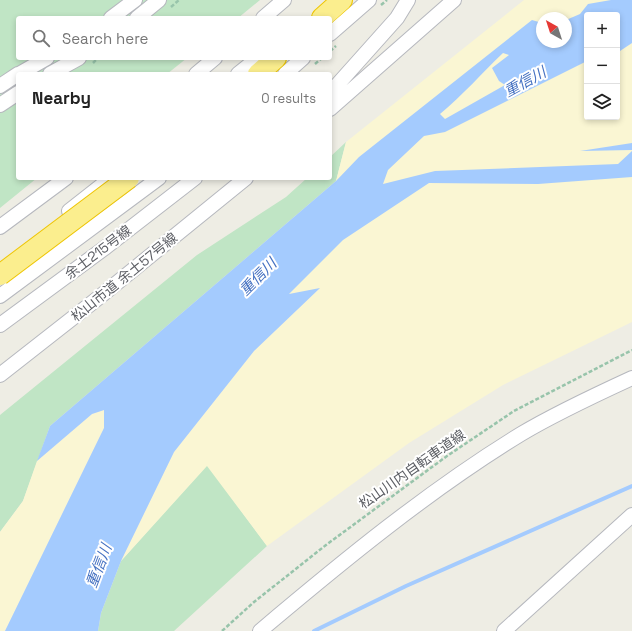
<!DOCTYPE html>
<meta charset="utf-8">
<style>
body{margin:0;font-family:"Space Grotesk","Noto Sans JP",sans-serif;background:#f2f2f2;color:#222}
.controls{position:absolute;right:12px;top:12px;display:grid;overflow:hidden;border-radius:4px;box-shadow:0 2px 6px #0003}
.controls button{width:36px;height:36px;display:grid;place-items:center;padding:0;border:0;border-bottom:1px solid #e0e0e0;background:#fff;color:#222;font:20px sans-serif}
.compass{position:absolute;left:536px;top:12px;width:36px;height:36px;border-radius:50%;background:#fff;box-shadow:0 2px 6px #0003;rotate:321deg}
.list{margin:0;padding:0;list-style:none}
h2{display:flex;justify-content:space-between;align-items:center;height:52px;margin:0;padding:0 16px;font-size:17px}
h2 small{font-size:13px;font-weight:400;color:#767676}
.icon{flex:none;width:22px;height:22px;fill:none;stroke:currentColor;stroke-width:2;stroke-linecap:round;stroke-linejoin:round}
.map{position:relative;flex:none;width:632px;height:631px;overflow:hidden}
.search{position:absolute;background:#fff;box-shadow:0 2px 6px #0003;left:16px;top:16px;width:316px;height:44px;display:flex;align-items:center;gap:10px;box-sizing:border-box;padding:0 14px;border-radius:4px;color:#767676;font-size:15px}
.panel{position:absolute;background:#fff;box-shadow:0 2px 6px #0003;left:16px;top:72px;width:316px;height:108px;border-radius:4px}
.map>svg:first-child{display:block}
</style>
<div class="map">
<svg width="632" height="631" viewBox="0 0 632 631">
<rect width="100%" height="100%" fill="#eeede4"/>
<path fill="#c0e5c5" d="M0,0H260L238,18H18V58H187L167,74H18V178H37L0,208Z
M346,142L336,181L50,426L23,501L0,532V415L197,255L286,197L307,178H330V157Z
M207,465L267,546L174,631H98L101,613L121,561Z"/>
<path fill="#faf6d3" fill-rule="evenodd" d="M524,0H632V322L503,385L409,443L267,546L207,466L121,561L174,452L254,351L319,289L288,295L336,181L346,142ZM587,15H617V117H587ZM542,18H566V42H542Z
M104,410V428L5,631H0V532L23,501L37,461L92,414Z"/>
<path fill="#a4cbfe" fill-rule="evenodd" d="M611,0H632V43L617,53V15H587V61L445,132L424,136L388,170L383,184L435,171L618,164L632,151V177L538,184L429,183L343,240L289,294L320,288L254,351L174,452L121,561L101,613L98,631H5L104,428V410L92,414L37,461L50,426L336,181L359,157L532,20L542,23V42H566V20L580,14L588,4ZM503,53L509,55L492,68L499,81L505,85L445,119L440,114C463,95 482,73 503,53Z
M632,143V150L580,151Z"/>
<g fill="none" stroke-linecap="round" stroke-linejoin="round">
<path stroke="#a4cbfe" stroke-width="4" d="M314,631L406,586L632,486"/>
<g stroke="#b6b8be" stroke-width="16">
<path id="minor" d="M111,18L135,0
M137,18L159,0
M263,18L284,0
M330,34L369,0
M19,74L47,58
M50,74L79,58
M196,74L215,58
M238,74L258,58
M285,74L303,58
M0,86L18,74
M330,93L397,18L408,0
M0,105L18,93
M330,109L454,0
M69,211L111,178
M0,227L66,178
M0,296L159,178
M0,325L106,247L195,178
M0,375L102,295L246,178
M260,631C343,561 428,491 521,434C556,413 595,395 632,378
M504,631L632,515"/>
</g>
<g stroke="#eec503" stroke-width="22">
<path id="highway" d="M322,18L342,0
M258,74L276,58"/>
</g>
<path stroke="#98c4ab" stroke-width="2.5" stroke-dasharray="4 2" stroke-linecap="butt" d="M381,5L387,0
M171,7L179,0
M330,51L336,46
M93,63L98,58
M315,64L322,58
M222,631L254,602L326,545L447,456L514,411L632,350"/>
<use href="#minor" stroke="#fff" stroke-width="14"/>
<use href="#highway" stroke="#fbee8e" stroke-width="20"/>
<g stroke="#eec503" stroke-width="22" stroke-linecap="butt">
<path id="highway-bridge" d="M0,275L129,178"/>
</g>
<use href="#highway-bridge" stroke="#fbee8e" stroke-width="20"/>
</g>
<g text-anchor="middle" stroke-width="4" stroke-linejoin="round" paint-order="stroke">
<g font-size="14" fill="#5c5e64" stroke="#fff">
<text transform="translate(98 252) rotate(-37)" y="5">余土215号線</text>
<text transform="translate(124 277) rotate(-39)" y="5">松山市道 余土57号線</text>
<text transform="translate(412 469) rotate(-35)" y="5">松山川内自転車道線</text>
</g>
<g font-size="15" font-style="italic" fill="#4672c2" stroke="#fff">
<text transform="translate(525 82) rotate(-29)" y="5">重信川</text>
<text transform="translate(258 277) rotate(-45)" y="5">重信川</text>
<text transform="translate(99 566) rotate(-69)" y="5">重信川</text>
</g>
</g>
</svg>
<div class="controls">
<button>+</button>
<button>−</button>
<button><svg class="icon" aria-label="layers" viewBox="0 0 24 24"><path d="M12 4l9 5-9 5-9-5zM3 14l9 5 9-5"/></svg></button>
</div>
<svg class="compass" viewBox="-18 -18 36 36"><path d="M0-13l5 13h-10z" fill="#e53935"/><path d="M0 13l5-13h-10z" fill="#767676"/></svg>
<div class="search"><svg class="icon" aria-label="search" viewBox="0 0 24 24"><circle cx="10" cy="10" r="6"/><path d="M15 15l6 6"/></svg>Search here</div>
<section class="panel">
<h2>Nearby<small>0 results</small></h2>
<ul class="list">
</ul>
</section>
</div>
